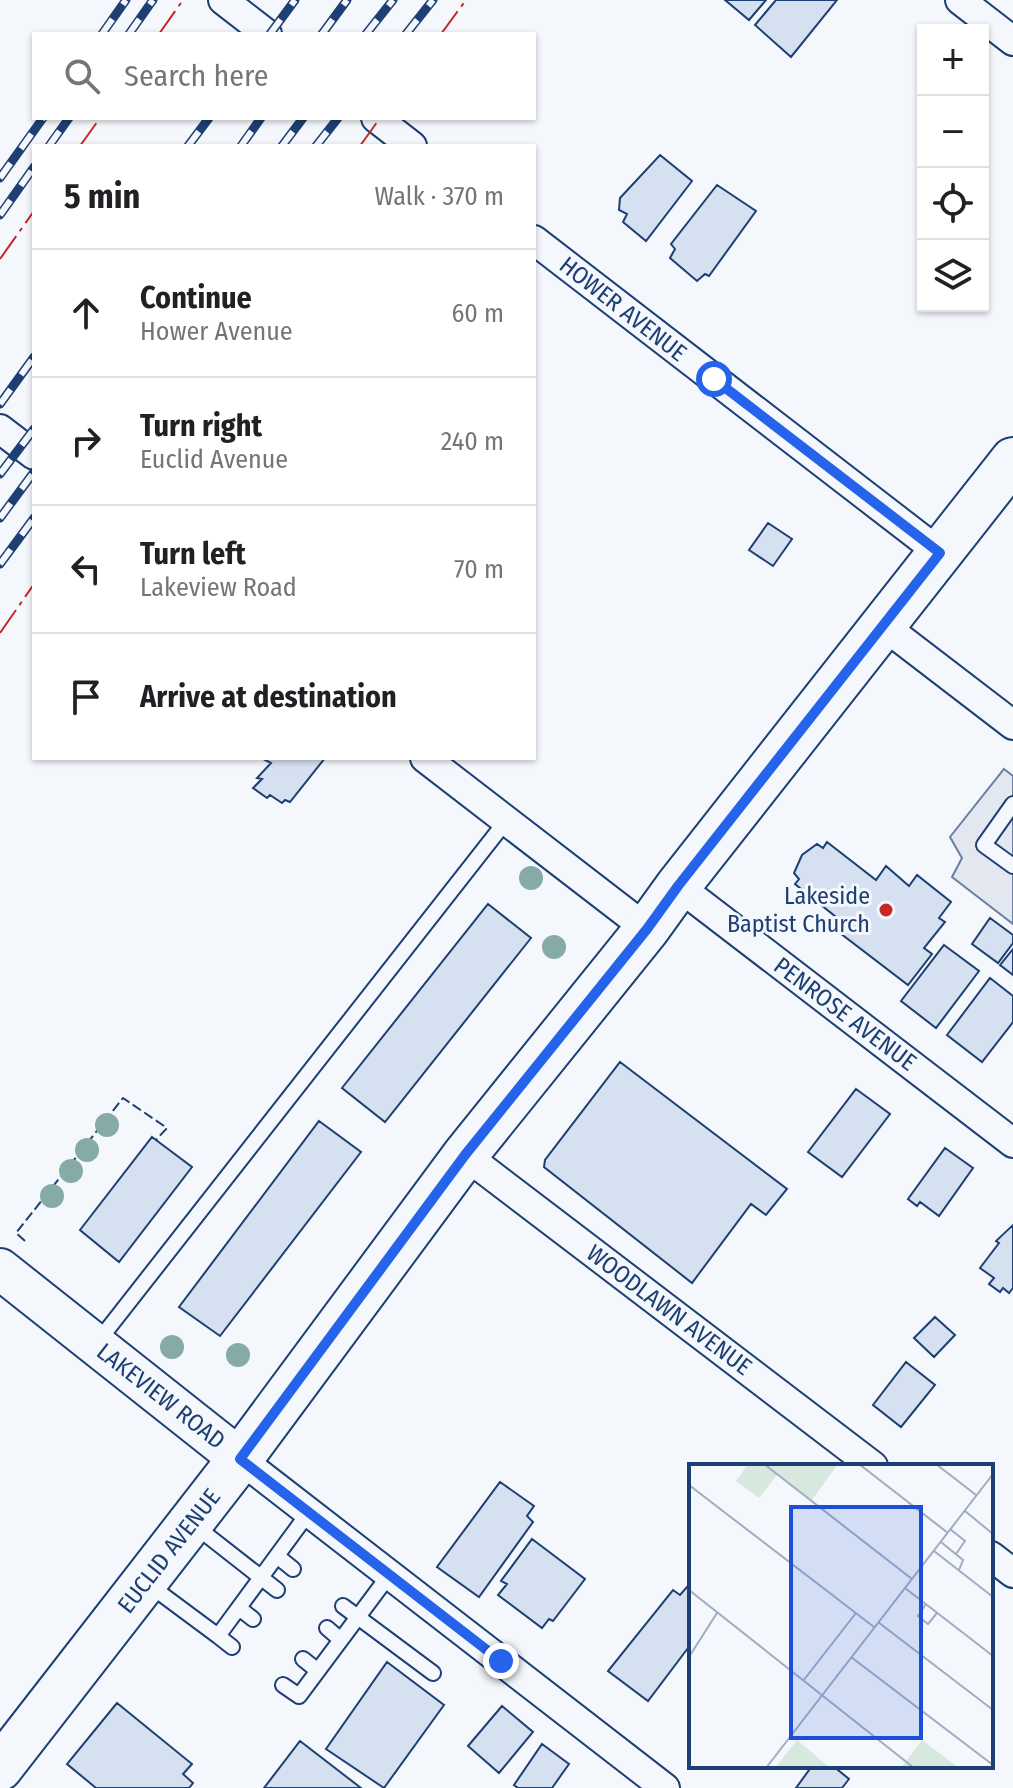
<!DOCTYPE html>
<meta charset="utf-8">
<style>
body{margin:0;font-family:"Fira Sans Condensed",sans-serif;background:#f2f2f2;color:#202124}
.controls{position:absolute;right:24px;top:24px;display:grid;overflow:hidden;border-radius:0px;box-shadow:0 2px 6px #0004}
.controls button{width:72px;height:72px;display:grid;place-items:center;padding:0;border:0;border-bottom:2px solid #e0e0e0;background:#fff;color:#202124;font:40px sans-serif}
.stop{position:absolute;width:24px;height:24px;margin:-18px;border:6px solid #2563eb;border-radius:50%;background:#fff}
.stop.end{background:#2563eb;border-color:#fff;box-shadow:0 2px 8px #0008}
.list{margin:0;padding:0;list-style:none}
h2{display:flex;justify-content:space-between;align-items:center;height:104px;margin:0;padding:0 32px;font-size:34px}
h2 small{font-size:26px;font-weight:400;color:#757577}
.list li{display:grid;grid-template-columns:52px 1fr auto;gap:24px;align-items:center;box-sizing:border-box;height:128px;padding:0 32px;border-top:2px solid #e0e0e0}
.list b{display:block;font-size:30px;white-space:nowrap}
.list p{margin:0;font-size:26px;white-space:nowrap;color:#757577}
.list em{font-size:26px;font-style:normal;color:#757577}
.icon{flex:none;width:44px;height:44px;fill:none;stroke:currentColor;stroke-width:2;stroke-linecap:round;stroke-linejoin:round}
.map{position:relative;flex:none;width:1013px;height:1788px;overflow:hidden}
.search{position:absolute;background:#fff;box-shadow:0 2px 6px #0004;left:32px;top:32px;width:504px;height:88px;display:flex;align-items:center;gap:20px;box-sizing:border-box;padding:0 28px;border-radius:0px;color:#757577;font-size:30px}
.panel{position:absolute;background:#fff;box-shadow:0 2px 6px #0004;left:32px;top:144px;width:504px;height:616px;border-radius:0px}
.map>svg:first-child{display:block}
</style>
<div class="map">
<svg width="1013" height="1788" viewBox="0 0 1013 1788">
<rect width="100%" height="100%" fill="#f4f7fb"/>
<path fill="#e3e8f0" stroke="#687fa3" stroke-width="2" d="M1004,769L1013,776V924L952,877L962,858L950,837Z"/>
<path fill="#d5e0f0" stroke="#1d3f73" stroke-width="2" d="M725,0H766L749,20Z
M776,0H837L791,57L755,25Z
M660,155L692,181L646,241L623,222L627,214L619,210L620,198Z
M717,185L756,211L709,276L705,274L697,281L670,258L675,249L671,244Z
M768,523L792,539L773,566L749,550Z
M267,758H325L290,802L285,800L282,803L270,795L267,798L253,788L262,779L257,778L271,763L265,760Z
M827,842L876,880L886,866L909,886L917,875L951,902L939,918L945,922L924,948L932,954L908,985L840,933L846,925L795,884L799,879L794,873L802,855L817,844L823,848Z
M488,904L531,938L385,1122L342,1088Z
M990,918L1013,935V943L998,963L972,944Z
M944,945L979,971L936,1028L901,1001Z
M1013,949V975L1000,965Z
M990,978L1013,996V1022L982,1062L947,1035Z
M620,1062L787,1189L766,1215L751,1204L692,1283L544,1167L545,1160Z
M856,1089L890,1114L842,1177L808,1152Z
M319,1121L361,1152L220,1336L179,1307Z
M152,1137L192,1167L119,1262L80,1230Z
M945,1148L973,1168L939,1216L920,1202L917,1206L908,1199Z
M1013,1225V1288L1009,1293L1003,1288L1000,1292L989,1284L994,1278L980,1268L999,1243L996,1241Z
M935,1317L955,1335L934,1357L914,1338Z
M906,1362L935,1385L901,1427L873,1405Z
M500,1482L534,1506L527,1516L533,1522L479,1597L437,1567Z
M532,1539L585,1579L553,1621L549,1619L542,1628L498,1595L507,1584L501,1581Z
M687,1587L691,1591V1644L648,1701L608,1671L673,1590L680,1595Z
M387,1662L444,1705L384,1788L326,1749Z
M117,1703L192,1764L183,1774L193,1783L189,1788H96L67,1764Z
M502,1706L533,1732L499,1773L468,1746Z
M300,1741L361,1788H264Z
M542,1744L569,1764L552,1788H518L514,1785Z
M812,1766H833L849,1779L842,1788H796Z"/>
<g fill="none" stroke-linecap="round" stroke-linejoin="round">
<g stroke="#1d3f73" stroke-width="18">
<path id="lane" d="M1013,804L984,845L1013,866
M96,1344L506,821
M194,1525L277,1590
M277,1556L293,1569
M148,1584L218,1636
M343,1606L433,1673
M239,1608L253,1619
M327,1628L341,1640
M232,1647L218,1636L309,1512
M303,1659L318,1671
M283,1685L299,1696L390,1574"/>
</g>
<g stroke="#1d3f73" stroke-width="32">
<path id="street" d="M223,0L267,34
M960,0L1013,41
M376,118L412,146
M534,240L940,553
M0,429L34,455
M884,626L1013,725
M425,758L647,929
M678,886L1013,1143
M465,1155L873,1466
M240,1459L665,1788
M991,1556L1013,1573"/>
</g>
<g stroke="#1d3f73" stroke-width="44">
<path id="secondary" d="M0,1269L240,1459"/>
</g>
<g stroke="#1d3f73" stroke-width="48">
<path id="primary" d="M0,1768L240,1459L465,1155L647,929L678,886L1013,460"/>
</g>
<use href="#lane" stroke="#f4f7fb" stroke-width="14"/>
<use href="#street" stroke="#f4f7fb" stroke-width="28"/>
<use href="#secondary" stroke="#f4f7fb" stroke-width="40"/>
<use href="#primary" stroke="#f4f7fb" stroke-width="44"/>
<g stroke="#1d3f73" stroke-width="9">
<path id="rail" d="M102,34L126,0
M129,34L153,0
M270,34L295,0
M322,34L347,0
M366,34L393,0
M406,34L433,0
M49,146L69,118
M188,146L209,118
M241,146L261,118
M282,146L303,118
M316,146L338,118
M0,178L43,118
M0,215L34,167
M0,404L34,357
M0,474L34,429
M0,518L34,472
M0,564L34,518"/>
</g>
<use href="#rail" stroke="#f4f7fb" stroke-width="6" stroke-dasharray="18" stroke-linecap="butt"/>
<path stroke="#1d3f73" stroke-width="2" stroke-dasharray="10 4" stroke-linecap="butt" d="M25,1241L16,1233L123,1098L167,1128L156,1140"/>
<path stroke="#c62828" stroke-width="2" stroke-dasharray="28 6 4 6" stroke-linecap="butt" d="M159,34L183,0
M441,34L466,0
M80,146L100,118
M360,146L380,118
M0,259L34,211
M0,633L34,584"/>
</g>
<g fill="#86aba6">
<circle cx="531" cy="878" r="12"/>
<circle cx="554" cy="947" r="12"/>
<circle cx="107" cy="1125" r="12"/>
<circle cx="87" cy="1150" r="12"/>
<circle cx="71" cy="1171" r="12"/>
<circle cx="52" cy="1196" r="12"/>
<circle cx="172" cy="1347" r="12"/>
<circle cx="238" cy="1355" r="12"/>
</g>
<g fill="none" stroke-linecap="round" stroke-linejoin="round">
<path stroke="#2563eb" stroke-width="10" d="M501,1661L240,1459L465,1155L647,929L678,886L940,553L714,379"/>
</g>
<circle fill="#c62828" stroke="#f4f7fb" stroke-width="3" cx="886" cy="910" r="8"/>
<g text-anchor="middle" stroke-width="6" stroke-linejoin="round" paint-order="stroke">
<g font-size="24" fill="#1d3f73" stroke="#f4f7fb">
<text transform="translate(623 309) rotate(38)" y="8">HOWER AVENUE</text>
<text transform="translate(845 1014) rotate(37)" y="8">PENROSE AVENUE</text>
<text transform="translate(669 1310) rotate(37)" y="8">WOODLAWN AVENUE</text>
<text transform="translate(161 1396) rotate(38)" y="8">LAKEVIEW ROAD</text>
<text transform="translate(169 1551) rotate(-52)" y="8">EUCLID AVENUE</text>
</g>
<g font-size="24" fill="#1d3f73" stroke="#f4f7fb" text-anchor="end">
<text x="870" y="904">Lakeside<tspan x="870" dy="28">Baptist Church</tspan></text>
</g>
</g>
<g transform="translate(689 1464)">
<rect width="304" height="304" fill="#f4f7fb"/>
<path d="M59,0H149L122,37L88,11L70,34L47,17ZM108,276L120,286L141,304H86ZM233,276L270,304H212Z" fill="#d7e8df"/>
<path fill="none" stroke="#9eadc5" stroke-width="2" d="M75,0L223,115M170,0L259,69M247,0L287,31M0,21L185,163M276,47L304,70M261,65L276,77L267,90M252,78L274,96L270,106M245,87L304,133M216,124L304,192M0,126L225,304M237,140L229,152L239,160L248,149M189,158L304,246M0,193L28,149M162,193L304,301M114,217L167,149M77,304L304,10"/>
<path fill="#1d4ed8" fill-opacity="0.15" stroke="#1d4ed8" stroke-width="4" d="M102,43H232V274H102Z"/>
<rect width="304" height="304" fill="none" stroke="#1d3f73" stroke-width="4"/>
</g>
</svg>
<div class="controls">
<button>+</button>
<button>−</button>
<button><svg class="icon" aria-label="locate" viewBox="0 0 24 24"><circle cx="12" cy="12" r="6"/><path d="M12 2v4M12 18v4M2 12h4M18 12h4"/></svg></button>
<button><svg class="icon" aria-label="layers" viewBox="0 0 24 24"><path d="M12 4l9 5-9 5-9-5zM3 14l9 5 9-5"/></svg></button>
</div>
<div class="stop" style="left:714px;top:379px"></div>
<div class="stop end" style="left:501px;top:1661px"></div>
<div class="search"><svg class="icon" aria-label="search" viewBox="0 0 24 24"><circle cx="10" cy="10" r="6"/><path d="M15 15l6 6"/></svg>Search here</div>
<section class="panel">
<h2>5 min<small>Walk · 370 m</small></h2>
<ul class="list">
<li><svg class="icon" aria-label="ahead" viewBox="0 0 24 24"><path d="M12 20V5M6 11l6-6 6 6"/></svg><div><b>Continue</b><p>Hower Avenue</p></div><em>60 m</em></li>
<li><svg class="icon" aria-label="right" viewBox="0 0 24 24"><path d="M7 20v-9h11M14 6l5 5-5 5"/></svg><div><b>Turn right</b><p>Euclid Avenue</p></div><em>240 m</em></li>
<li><svg class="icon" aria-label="left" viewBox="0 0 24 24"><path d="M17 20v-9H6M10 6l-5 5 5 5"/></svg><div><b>Turn left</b><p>Lakeview Road</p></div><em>70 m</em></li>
<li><svg class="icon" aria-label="arrive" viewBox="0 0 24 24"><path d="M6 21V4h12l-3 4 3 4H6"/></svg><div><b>Arrive at destination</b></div></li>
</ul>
</section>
</div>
